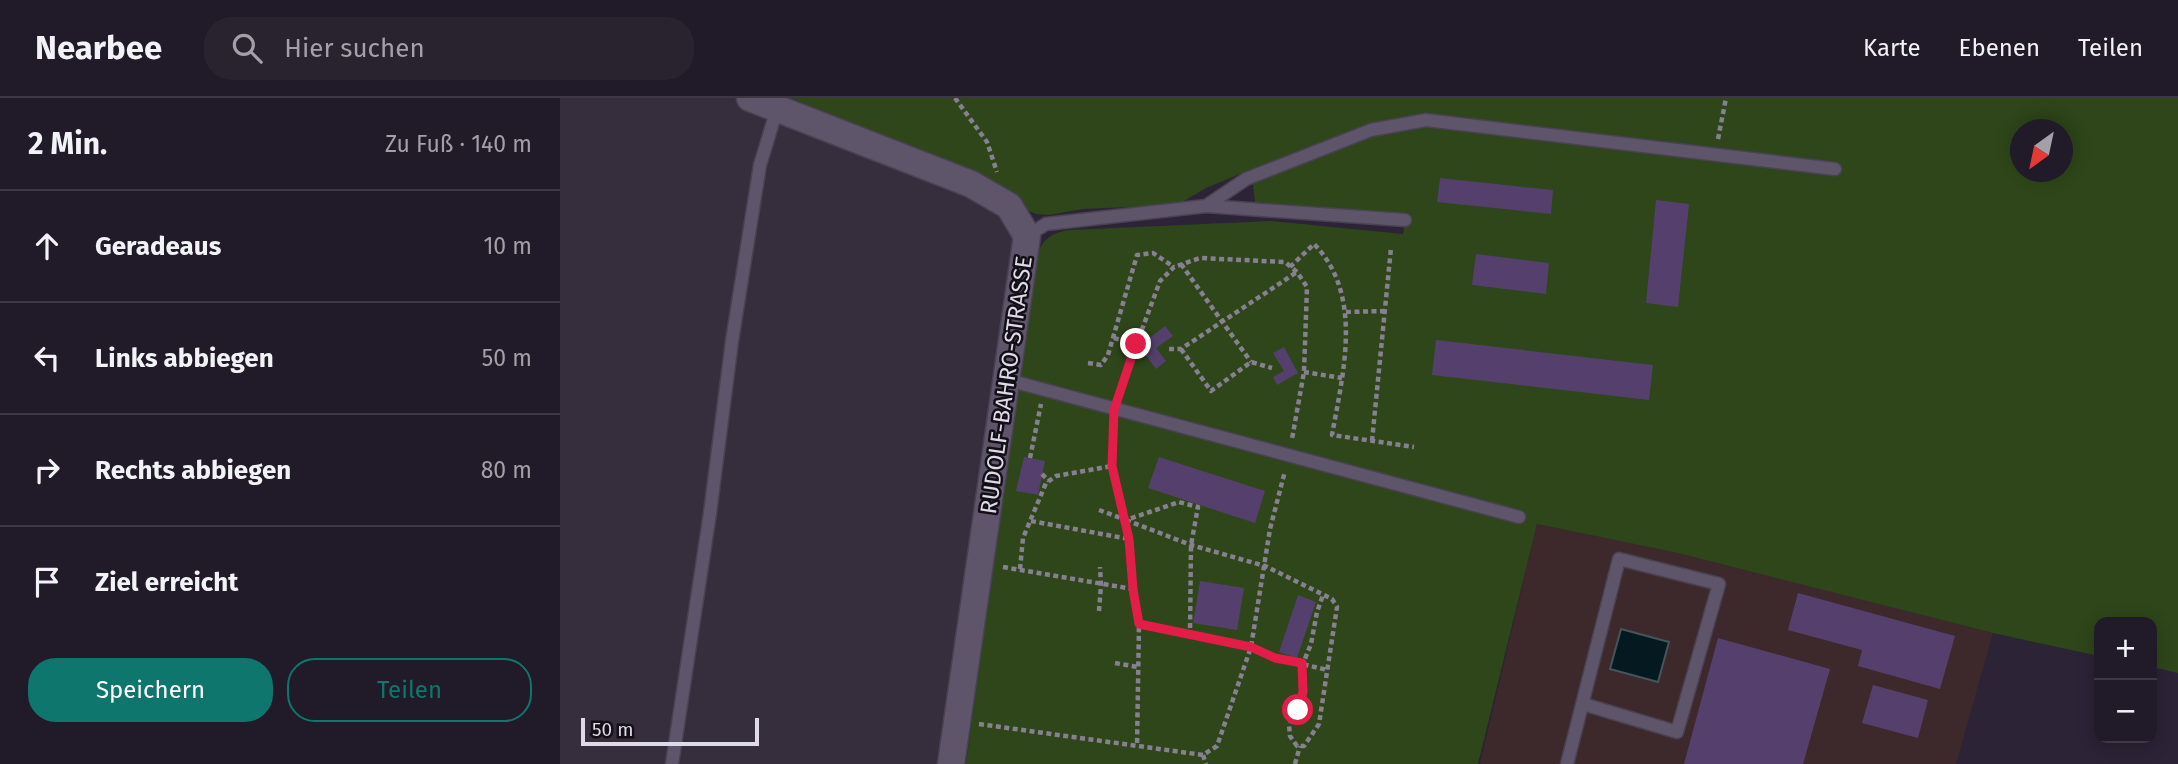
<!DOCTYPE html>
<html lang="de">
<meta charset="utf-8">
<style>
body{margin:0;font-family:"Fira Sans",sans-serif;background:#292330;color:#f1f3f6}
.controls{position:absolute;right:21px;bottom:21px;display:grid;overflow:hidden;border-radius:14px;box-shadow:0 4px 18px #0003}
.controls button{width:63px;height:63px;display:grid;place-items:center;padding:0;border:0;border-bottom:2px solid #3e3845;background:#211a28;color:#f1f3f6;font:35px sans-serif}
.compass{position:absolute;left:1450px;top:21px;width:63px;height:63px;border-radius:50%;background:#211a28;box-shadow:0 4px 18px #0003;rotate:213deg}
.scale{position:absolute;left:21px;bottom:18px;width:178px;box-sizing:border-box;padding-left:7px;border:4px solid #dfdae7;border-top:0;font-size:19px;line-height:24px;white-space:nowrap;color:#dfdae7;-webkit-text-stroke:5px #120f17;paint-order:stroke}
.stop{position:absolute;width:21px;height:21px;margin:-16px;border:5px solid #e11d48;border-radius:50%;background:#fff}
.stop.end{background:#e11d48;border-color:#fff;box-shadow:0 2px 7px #0008}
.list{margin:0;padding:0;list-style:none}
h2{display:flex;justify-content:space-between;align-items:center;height:91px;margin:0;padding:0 28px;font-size:30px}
h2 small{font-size:23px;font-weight:400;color:#a2a1a8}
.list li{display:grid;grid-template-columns:46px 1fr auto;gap:21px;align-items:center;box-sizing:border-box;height:112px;padding:0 28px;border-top:2px solid #3e3845}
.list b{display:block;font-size:26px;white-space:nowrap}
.list em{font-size:23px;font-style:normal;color:#a2a1a8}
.actions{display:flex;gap:14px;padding:21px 28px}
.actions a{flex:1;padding:16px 0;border:2px solid #0f766e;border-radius:28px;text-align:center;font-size:24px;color:#0f766e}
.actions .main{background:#0f766e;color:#fff}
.icon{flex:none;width:38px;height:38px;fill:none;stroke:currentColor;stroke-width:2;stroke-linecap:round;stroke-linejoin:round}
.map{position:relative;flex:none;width:1618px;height:666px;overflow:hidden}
header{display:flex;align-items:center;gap:42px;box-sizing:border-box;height:98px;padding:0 35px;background:#211a28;border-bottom:2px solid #3e3845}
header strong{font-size:33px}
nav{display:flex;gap:38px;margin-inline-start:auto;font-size:24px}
.search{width:490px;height:63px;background:#292330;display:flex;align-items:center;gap:18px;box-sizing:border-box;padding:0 24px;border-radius:28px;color:#a2a1a8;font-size:26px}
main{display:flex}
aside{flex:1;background:#211a28}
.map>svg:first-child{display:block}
</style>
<header>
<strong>Nearbee</strong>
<div class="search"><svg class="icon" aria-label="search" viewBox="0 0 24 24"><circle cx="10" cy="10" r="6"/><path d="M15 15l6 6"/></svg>Hier suchen</div>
<nav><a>Karte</a><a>Ebenen</a><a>Teilen</a></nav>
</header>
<main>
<aside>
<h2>2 Min.<small>Zu Fuß · 140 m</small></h2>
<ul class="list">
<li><svg class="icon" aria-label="ahead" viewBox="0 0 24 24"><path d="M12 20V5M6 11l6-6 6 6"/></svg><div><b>Geradeaus</b></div><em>10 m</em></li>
<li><svg class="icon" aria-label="left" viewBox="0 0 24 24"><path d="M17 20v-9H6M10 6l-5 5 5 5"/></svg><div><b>Links abbiegen</b></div><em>50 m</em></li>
<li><svg class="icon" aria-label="right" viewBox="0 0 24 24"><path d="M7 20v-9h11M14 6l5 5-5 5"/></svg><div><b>Rechts abbiegen</b></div><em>80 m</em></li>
<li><svg class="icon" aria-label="arrive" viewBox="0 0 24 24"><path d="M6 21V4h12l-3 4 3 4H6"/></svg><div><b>Ziel erreicht</b></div></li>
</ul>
<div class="actions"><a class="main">Speichern</a><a>Teilen</a></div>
</aside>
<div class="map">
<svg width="1618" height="666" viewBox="0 0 1618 666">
<rect width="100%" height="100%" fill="#2c2336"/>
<path fill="#3d292b" d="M977,426L1118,455L1433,535L1396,666H920Z"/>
<path fill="#372e3d" d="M0,0H231L413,77L471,137L396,666H0Z"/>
<path fill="#2e461a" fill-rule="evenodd" d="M231,0H1618V575L1592,569V524H1539V558L1433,535L1118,455L977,426L918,666H406L474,163C482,143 488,135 510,132L711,123L843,136L846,116L695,104L693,87L687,73L646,90L617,107L523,111L489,117L476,116L462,110L413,77ZM1461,32H1503V74H1461Z"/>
<path fill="#041a20" stroke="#46545c" stroke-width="2" d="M1061,531L1109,544L1098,584L1050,571Z"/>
<path fill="#55406d" d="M880,80L993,92L991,116L877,104Z
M1096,102L1129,106L1118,209L1086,205Z
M916,156L989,165L986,196L912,187Z
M605,228L613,238L596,250L606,263L596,271L579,248Z
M876,242L1093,267L1089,302L872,277Z
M724,249L738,275L717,287L713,279L724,273L713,255Z
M464,359L485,363L478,397L456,393Z
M599,359L705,393L695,425L588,390Z
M640,483L684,490L677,532L633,525Z
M1238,495L1395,538L1380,591L1298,568L1302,552L1228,532Z
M738,497L756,504L737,560L719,554Z
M1158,540L1270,571L1243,666H1124Z
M1313,587L1368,602L1358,640L1302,625Z"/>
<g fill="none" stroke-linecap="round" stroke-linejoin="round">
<g stroke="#494252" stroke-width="15">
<path id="lane" d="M646,108L686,81L811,32L866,22L1275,71
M467,138L486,126L646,108L845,122
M448,282L959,419
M112,666L150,415L172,243L200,67L217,11
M1007,666L1059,461L1159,486L1117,634L1023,606"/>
</g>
<g stroke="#494252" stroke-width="29">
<path id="street" d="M190,0L411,86L449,108L467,138L391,666"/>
</g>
<path stroke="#878090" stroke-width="4.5" stroke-dasharray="5 3.5" stroke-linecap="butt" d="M395,0L427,44L437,74
M1158,41L1166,0
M621,166L691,264
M730,169L754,146C804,197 783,275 772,337L854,349
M786,214L826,213
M554,240L576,246
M609,251H621L737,174
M621,251L651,293L691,264L712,270
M528,265L541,267L548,257L577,157L593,155L614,169
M744,274L782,280
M558,296L600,183L614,169L640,160L725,164L737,174L747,189L744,274L732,341
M554,328L552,368L566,422L579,526L577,648
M812,343L831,150
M470,360L481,306
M482,376L489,383
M539,412L566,422L619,404L638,409L631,447L630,535
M566,422L631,447L705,468L772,501L777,509L759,626L744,648H737L730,638L729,627L741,602L743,594L742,568L751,546L757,514L763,497
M471,423L569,441
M443,469L573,491
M460,471L463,440L486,385L496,378L552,368
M539,513L541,487L540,469
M579,526L691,549L715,560L768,572
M555,565L578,569
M419,626L643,657L657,648L691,549L710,431L725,373
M643,657L646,666
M735,666L740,648"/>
<use href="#lane" stroke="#5f556b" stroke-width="12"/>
<use href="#street" stroke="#5f556b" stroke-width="26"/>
</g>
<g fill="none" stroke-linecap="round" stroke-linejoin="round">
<path stroke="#e11d48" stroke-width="9" d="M576,246L554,312L552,368L569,441L573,491L579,526L691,549L715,560L742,565L743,594L738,612"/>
</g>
<g text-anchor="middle" stroke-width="5" stroke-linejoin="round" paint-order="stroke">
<g font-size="23" fill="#dfdae7" stroke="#120f17">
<text transform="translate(446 287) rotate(-82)" y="8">RUDOLF-BAHRO-STRASSE</text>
</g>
</g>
</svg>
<div class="controls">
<button>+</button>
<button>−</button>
</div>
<svg class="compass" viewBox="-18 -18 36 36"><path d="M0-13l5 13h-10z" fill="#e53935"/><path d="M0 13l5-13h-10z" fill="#a2a1a8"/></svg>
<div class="scale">50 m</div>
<div class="stop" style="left:738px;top:612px"></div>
<div class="stop end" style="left:576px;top:246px"></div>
</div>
</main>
